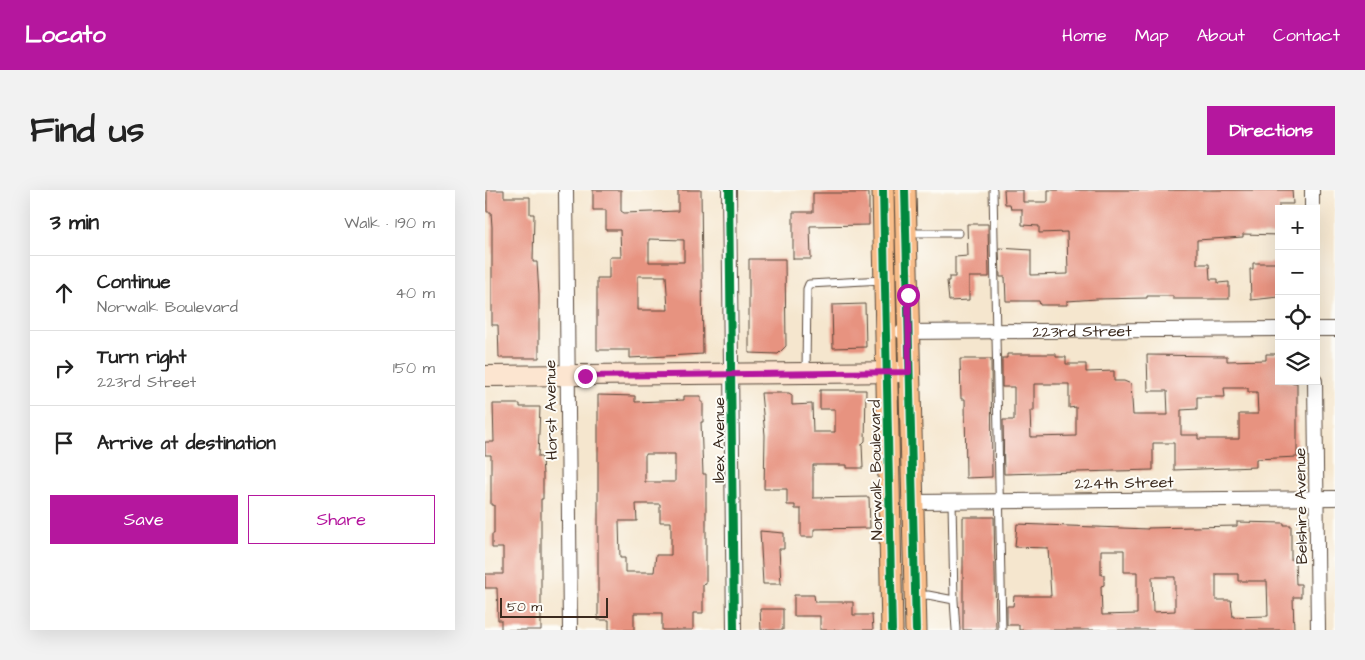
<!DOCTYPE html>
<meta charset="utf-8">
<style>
body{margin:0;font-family:"Architects Daughter",sans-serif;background:#f2f2f2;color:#222}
.controls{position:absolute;right:15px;top:15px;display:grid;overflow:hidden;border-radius:0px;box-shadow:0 5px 20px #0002}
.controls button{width:45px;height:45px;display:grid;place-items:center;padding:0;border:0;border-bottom:1px solid #e0e0e0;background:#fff;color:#222;font:25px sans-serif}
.scale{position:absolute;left:15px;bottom:12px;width:108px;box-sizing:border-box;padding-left:5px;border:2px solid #3b2a1e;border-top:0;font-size:14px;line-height:18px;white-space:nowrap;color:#3b2a1e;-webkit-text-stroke:4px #fdfcf7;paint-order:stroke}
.stop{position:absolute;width:15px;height:15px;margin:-11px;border:4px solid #b5179e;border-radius:50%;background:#fff}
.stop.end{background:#b5179e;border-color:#fff;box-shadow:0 1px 5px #0008}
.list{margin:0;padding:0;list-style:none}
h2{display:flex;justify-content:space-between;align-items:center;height:65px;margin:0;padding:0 20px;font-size:21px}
h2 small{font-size:16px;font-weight:400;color:#767676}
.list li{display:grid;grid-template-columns:32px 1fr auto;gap:15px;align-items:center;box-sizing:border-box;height:75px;padding:0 20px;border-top:1px solid #e0e0e0}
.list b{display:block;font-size:19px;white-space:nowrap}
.list p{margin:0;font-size:16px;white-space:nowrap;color:#767676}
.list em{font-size:16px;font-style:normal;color:#767676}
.actions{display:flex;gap:10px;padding:15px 20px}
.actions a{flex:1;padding:11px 0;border:1px solid #b5179e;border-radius:0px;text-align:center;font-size:18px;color:#b5179e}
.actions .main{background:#b5179e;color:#fff}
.icon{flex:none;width:28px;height:28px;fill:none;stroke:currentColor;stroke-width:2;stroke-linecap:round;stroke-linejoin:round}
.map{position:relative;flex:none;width:850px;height:440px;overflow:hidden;border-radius:0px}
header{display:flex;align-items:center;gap:30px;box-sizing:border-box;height:70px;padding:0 25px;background:#b5179e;color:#fff}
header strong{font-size:24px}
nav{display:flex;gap:28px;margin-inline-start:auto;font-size:18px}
.intro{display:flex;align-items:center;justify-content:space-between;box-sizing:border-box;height:120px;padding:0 30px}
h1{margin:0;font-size:35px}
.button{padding:12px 22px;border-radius:0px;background:#b5179e;color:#fff;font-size:18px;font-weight:700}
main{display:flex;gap:30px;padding:0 30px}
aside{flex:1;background:#fff;border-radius:0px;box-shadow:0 5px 20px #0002}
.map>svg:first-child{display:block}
</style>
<header>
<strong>Locato</strong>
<nav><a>Home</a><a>Map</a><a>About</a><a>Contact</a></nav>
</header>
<div class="intro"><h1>Find us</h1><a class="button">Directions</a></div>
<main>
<aside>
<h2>3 min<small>Walk · 190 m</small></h2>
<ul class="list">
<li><svg class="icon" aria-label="ahead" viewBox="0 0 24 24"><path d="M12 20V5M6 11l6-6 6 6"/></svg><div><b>Continue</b><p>Norwalk Boulevard</p></div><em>40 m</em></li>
<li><svg class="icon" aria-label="right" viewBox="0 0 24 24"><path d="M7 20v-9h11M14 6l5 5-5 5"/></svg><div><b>Turn right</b><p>223rd Street</p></div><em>150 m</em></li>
<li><svg class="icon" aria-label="arrive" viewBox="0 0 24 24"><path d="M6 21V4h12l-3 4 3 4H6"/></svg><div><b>Arrive at destination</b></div></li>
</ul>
<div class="actions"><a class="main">Save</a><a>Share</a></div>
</aside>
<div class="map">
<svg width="850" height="440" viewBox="0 0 850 440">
<rect width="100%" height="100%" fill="#fdfcf7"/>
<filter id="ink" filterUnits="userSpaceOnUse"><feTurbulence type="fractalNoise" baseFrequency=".02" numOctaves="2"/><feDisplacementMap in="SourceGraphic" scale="10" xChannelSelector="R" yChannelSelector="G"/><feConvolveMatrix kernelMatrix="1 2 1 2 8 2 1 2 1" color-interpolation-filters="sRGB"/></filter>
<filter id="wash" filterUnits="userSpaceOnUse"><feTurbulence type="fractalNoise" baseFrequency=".0096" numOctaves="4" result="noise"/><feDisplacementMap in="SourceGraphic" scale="20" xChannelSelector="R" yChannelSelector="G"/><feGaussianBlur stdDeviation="1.12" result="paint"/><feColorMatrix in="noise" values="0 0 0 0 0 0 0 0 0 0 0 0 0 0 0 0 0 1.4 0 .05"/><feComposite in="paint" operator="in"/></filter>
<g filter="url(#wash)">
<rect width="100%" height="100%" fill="#f5e6ce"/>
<g id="blocks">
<path fill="#e79380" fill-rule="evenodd" d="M2,0H19V7H45V24H49L48,72H52L54,105V168H14L13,135H7V37L6,22H2Z
M108,0H136V21L139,23L193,21V0H216L218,164L145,168V160H112V88H124V67H136L135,40H121V20H108ZM164,49L199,50V72H164ZM153,86H181L183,120H153Z
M519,0H538V12H563V0H807L808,14H794V45L758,44V47L712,50V74H724L725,89H733V93L744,92V109H688V106H662V108L612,109L582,111V115H555L554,111H521L520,87H515L514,58L546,60V85L583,84L582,42L554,43V36L537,35V19H526L525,14H520Z
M328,3H384V35L325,36L326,69H308V22H328Z
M482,34H503L504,87H484V110L464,111L462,91H464V87H470V67L483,66Z
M264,69H300L301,156L293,164L264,163Z
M768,73H794V107L766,110L765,79H768Z
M380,114L381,157L348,158L347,115Z
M522,164H571V167H581V174H601V182L629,181V191H639L646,194L648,225H683L682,201H663L662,165L742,166V171L781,170V164H794V191L812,193V267L771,269V277L689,280V253H668V280L519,284L518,230H529V197H517V168H522ZM549,194H584V218L591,217V246L546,247L545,221H549ZM739,198H763V202H772L773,224H754V249H713V245H696V220L712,219V207H740Z
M475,169H506L507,287L481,288L480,209H476Z
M335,200H381L380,251L377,254L378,278H362V275H328V308L384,307L385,338L329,339V347H316V319H310V315H302V299H279L280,245L276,203H304L307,205V215L327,214L328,242H350V219H335Z
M113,205L150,206V212L199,210V206H216V212H218V232H216L218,284H221V394L218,395V423H208V440H177V423H149V440H124V430H113ZM160,264H190V292H160ZM151,314H175V332H186V365H171L169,382H140V368H135L134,331H152Z
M8,214H35V217H55L53,267H57L58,286V309H56V440H16V430H13L12,398H0V384H18V358H7V344H9V315H6V265H0V252H9Z
M478,327H509L511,440H478Z
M752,332L799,333V335H806V370H810L811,394H816V407H808L809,440H534V435H522V416H528L529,406H566L563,358L530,357L532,334L663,339V338L752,336ZM616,360H639V382H652V424L617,425L616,396L619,395V385H616ZM731,384H753V391H782L783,426L748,427L746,410H731ZM667,387H690V421L668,422Z
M275,341L299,343V359H294L296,394H278Z
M309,405H329L330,412H368V425H387L388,440H335V426H309Z
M275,419H298V440H276Z"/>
</g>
</g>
<g filter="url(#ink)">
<use href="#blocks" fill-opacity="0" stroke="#574638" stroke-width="1"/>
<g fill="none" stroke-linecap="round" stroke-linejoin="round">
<g stroke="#574638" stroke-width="9">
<path id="lane" d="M508,0L517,440
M424,43H474
M321,181L322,99L324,94L398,90
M467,312L469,410
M432,406L443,405L469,410L471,440"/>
</g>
<g stroke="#574638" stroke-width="16">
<g id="street">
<path d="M81,0L85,440"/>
<path d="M244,0L249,440"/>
<path d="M827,0V19"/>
<path d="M831,139H850"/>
<path id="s1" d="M417,142L794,139"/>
<path d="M830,191L833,440"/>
<path d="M428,312L850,308"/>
</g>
</g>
<g stroke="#574638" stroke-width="22">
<path id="secondary" d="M0,186L424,182"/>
</g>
<g stroke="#574638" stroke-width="23">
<path id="primary" d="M398,0L407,440
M420,0L431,440"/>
</g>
<use href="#lane" stroke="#fff" stroke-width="7"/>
<use href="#street" stroke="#fff" stroke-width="14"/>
<use href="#secondary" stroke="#fce5d0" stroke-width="20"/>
<use href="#primary" stroke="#f8bd89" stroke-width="21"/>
<g stroke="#fdfcf7" stroke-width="11">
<path id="cycleway" d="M244,0L249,440
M398,0L407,440
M420,0L431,440"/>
</g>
<use href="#cycleway" stroke="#00873e" stroke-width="8"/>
</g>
</g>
<g fill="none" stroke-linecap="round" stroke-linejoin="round" filter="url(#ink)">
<path stroke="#b5179e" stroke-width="6" d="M100,186L424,182L423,105"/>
</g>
<g text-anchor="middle" stroke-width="4" stroke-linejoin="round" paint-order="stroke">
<g font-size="16" fill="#3b2a1e" stroke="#fdfcf7">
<text dy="6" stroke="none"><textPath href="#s1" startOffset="180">223rd Street</textPath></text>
<text transform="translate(65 220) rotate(-91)" y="6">Horst Avenue</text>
<text transform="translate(233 250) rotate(-90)" y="6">Ibex Avenue</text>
<text transform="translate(390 280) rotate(-91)" y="6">Norwalk Boulevard</text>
<text transform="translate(639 292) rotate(-1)" y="6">224th Street</text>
<text transform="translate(815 316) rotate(-91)" y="6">Belshire Avenue</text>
</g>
</g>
</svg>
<div class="controls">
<button>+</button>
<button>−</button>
<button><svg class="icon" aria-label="locate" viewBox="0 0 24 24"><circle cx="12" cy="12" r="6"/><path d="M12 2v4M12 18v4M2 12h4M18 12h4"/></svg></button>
<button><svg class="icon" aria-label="layers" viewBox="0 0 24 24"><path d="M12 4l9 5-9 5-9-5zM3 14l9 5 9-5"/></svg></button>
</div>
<div class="scale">50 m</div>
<div class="stop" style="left:423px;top:105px"></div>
<div class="stop end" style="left:100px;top:186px"></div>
</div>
</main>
